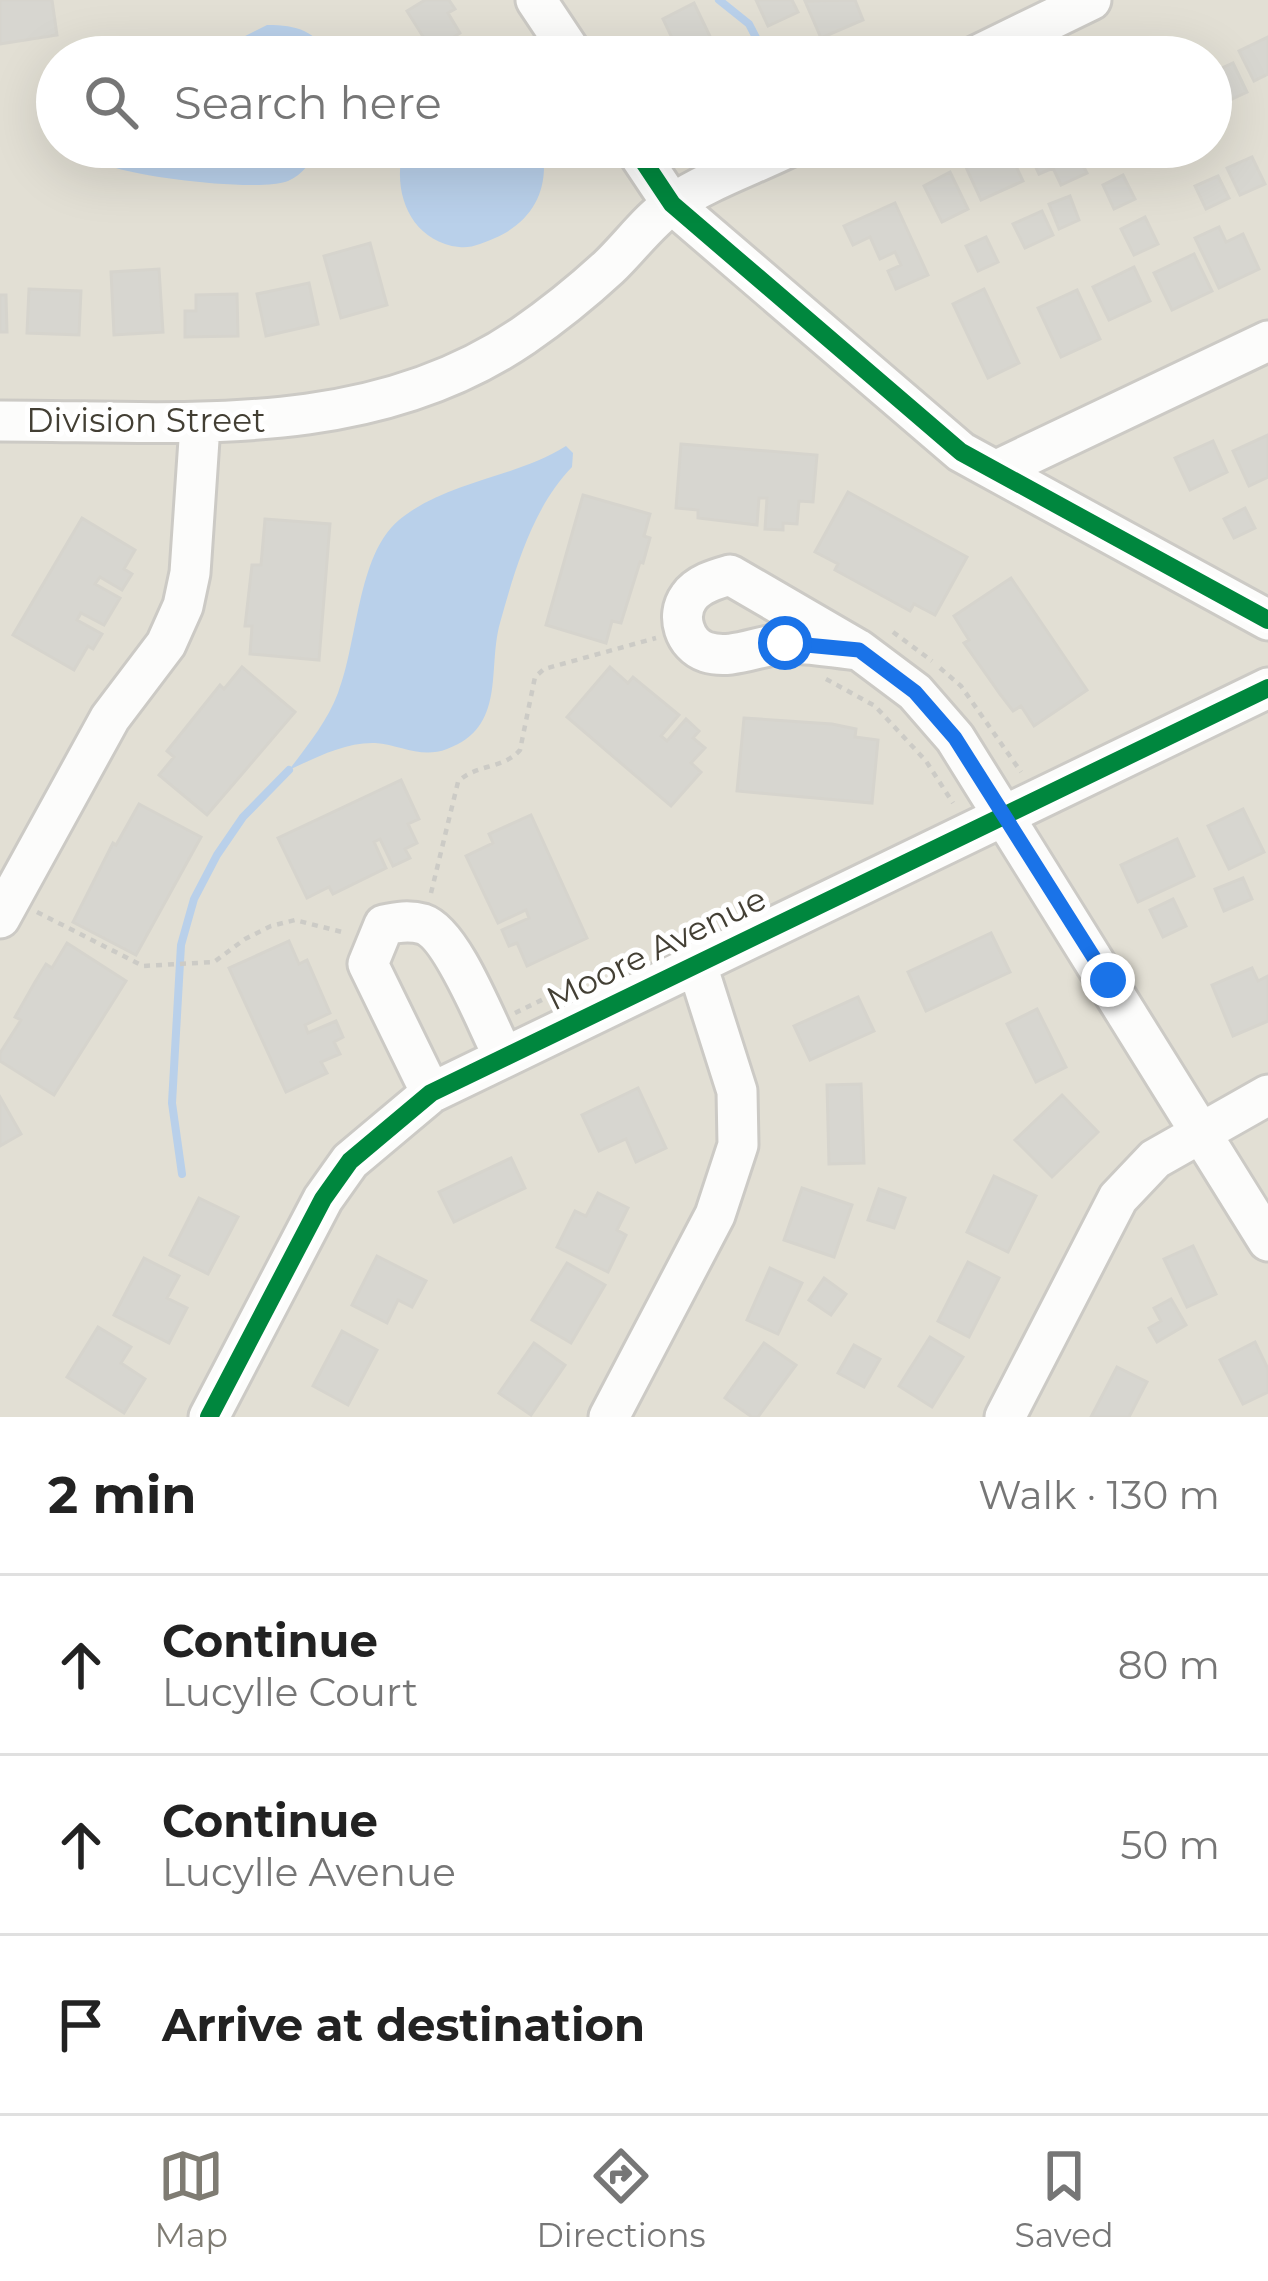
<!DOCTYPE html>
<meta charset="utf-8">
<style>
body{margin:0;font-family:Montserrat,sans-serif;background:#f6f6f6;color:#222}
.stop{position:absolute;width:36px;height:36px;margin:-27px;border:9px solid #1a73e8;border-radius:50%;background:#fff}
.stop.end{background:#1a73e8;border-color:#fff;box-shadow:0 3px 12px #0008}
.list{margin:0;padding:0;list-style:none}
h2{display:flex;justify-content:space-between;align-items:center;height:156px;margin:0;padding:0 48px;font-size:51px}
h2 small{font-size:39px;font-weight:400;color:#767676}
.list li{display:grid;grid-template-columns:78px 1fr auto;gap:36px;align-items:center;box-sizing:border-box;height:180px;padding:0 48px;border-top:3px solid #e0e0e0}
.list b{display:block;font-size:45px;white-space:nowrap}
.list p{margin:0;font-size:39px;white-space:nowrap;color:#767676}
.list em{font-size:39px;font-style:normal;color:#767676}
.icon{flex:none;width:66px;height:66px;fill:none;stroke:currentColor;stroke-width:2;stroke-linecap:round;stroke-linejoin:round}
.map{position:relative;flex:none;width:1268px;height:1417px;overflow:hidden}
.search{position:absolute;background:#fff;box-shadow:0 12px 48px #0002;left:36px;right:36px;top:36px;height:132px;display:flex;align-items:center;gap:30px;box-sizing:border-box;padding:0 42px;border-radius:66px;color:#767676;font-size:45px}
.sheet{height:696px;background:#fff}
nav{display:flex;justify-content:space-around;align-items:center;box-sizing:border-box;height:168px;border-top:3px solid #e0e0e0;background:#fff;font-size:33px;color:#767676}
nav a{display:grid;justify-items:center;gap:6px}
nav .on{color:#7f7c73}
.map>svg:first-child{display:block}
</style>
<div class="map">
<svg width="1268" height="1417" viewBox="0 0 1268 1417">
<rect width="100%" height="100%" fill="#eeede7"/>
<path fill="#e2dfd4" d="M0,0H517L556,57H57V147H618L951,456L1268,629V678L390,1109L203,1417H0Z
M542,0H1070L951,57H580Z
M1111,0H1268V610L984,451L680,202L797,147H1211V57H989Z
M639,147H762L668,192Z
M1268,700V1417H225L342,1196L441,1099Z"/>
<path fill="#b9d0ea" d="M267,25C298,25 315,31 331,57H204Z
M85,147H320C312,160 303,175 288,181C258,192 148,178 116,168C102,164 93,158 85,147Z
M404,147H542C550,188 534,221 495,238C485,242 471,249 459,247C409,241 391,189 404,147Z
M566,446L573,453L572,467C533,507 515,569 500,623C487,669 507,727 447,749C421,759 401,745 375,743C345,742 315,758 289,770C307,746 327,722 338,693C358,643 357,555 399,520C448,480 516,478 566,446Z"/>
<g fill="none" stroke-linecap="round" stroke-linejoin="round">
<path stroke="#b9d0ea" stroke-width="8" d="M719,0L749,24L766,57
M182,1174L172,1103L181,945L194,899L217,855L243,817L289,770"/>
</g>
<path fill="#d7d6d0" stroke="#d6d4cd" stroke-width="3" d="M0,0H52L57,35L0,44Z
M425,0H449L455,9L448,13L460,33L432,51L407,11Z
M756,0H792L798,12L768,26Z
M855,0L863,20L821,38L805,1Z
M694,3L719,55L715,57H681L663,19Z
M1268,37V74L1254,81L1239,51Z
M1233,63L1247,92L1211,109V73Z
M1007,147L1023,181L981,200L965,165Z
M1026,147H1074L1087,173L1061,185L1053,168L1039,174Z
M1252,157L1265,184L1240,195L1227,168Z
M950,172L968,209L942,222L924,186Z
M1123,175L1135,199L1114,209L1103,185Z
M1218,176L1229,198L1206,209L1195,186Z
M1070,196L1079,220L1059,229L1049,204Z
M895,203L928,275L896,289L888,271L901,265L895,252L880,259L870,237L853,245L844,226Z
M1042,211L1053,235L1025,248L1013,224Z
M1145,217L1158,244L1134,255L1121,229Z
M1219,227L1226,242L1243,234L1259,269L1219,288L1195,238Z
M986,237L998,262L978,271L966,246Z
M370,243L387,305L341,318L324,256Z
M1194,254L1212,291L1172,310L1154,273Z
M1134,267L1150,301L1109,320L1093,287Z
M159,269L163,332L114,335L111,272Z
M309,283L318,324L266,336L257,294Z
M29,289L81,291L79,335L27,333Z
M984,289L1019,363L988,378L953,304Z
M1077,290L1100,339L1061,357L1038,308Z
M237,294L238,336L185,337V311H196V295Z
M0,295H6L7,332H0Z
M1268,435V477L1249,486L1233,451Z
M1213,441L1227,472L1190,490L1175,458Z
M681,444L817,455L813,502L799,501L797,524L783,523V530L765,529L767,498H759L757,525L698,518V510L676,508Z
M848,492L967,557L935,615L914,604L910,611L890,600L835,570L838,564L815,552Z
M583,495L650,514L644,536L650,538L643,563L640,562L621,623L612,621L606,643L546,625Z
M1245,508L1255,528L1234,538L1224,519Z
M82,518L135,550L124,569L132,574L122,590L100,577L95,584L120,598L104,625L81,613L77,620L102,634L93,649L88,646L74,670L13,635Z
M265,519L330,524L319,660L250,654L252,626H245L252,565H261Z
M1011,578L1087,690L1034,726L1021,706L1013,711L1000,694L964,643L969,640L954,616Z
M242,667L295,712L207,815L159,775L174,757L167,751L220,685L224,689Z
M610,667L628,683L633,677L679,715L661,736L667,741L686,719L699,731L693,738L705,748L691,763L701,772L671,806L567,717Z
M744,718L832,724L856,729L855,737L878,740L872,803L737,791Z
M401,780L419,819L408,824L417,843L405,849L410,858L393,866L380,839L374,842L386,868L333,894L329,887L307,898L278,838Z
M139,804L201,837L136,955L73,922L113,843L116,845Z
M1243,809L1264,852L1229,869L1208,826Z
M531,815L587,938L527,966L517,943L509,946L502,930L529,918L526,910L498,923L466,856L493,843L489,834Z
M1177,839L1194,876L1138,902L1121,865Z
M1243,878L1252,899L1224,911L1215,889Z
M1173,899L1186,926L1163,937L1150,910Z
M991,933L1010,972L926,1011L908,972Z
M289,941L299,964L307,960L330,1013L305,1025L308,1033L336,1021L343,1037L334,1042L340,1054L321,1062L327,1073L286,1092L229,968Z
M67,943L126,981L54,1095L0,1061V1053L21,1020L15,1017L35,982L46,964L52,968Z
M1252,968L1258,981L1268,976V1021L1233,1036L1212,985Z
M858,997L874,1031L810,1060L794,1026Z
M1037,1009L1066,1067L1036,1082L1007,1024Z
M861,1084L864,1163L829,1164L827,1085Z
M638,1088L666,1148L636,1162L626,1139L599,1151L582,1115Z
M1062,1095L1098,1132L1052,1177L1015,1140Z
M0,1097L21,1134L0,1146Z
M511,1158L525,1188L454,1222L439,1192Z
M994,1176L1036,1196L1008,1252L967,1232Z
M802,1188L852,1205L834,1257L784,1240Z
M879,1189L905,1198L894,1228L868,1220Z
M598,1193L628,1208L617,1230L626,1235L608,1272L557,1247L575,1211L586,1216Z
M199,1198L238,1217L208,1274L170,1255Z
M1193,1246L1216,1294L1187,1307L1164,1259Z
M377,1256L426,1281L412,1307L398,1300L387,1323L352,1305Z
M144,1258L179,1276L167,1298L187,1308L169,1343L114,1315Z
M968,1262L999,1278L969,1337L938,1321Z
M567,1263L605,1285L571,1343L532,1320Z
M770,1268L802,1283L778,1334L747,1320Z
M824,1278L846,1294L831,1315L809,1300Z
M1171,1299L1186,1325L1157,1342L1149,1328L1161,1321L1154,1308Z
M98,1327L131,1347L121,1363L145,1379L124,1413L67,1377Z
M342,1331L377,1350L348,1405L313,1386Z
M930,1337L963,1357L932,1407L899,1386Z
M1255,1342L1268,1369V1392L1243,1404L1220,1360Z
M534,1343L565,1365L531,1415L499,1393Z
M764,1343L796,1365L758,1417H752L725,1398Z
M854,1345L880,1359L864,1387L838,1373Z
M1117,1367L1147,1382L1129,1417H1091Z"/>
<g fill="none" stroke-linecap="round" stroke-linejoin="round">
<g stroke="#cccac5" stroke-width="45">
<path id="minor" d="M536,0L574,57
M974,57L1091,0
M634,147L672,204L961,452L1268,620
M0,421C178,421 368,442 523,336C552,316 583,291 609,267C630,247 650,219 674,203C709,180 752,165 789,147
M997,470L1268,341
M730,575L859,650C834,648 806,641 782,644C756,646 732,660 706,652C685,645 675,616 689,597C698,584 716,579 730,575Z
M859,650L915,692L955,738L1268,1241
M0,918L110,718L166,644L183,606L190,573L200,425
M431,1093L368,964L384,925C397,922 409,920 423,924C453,934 487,1025 503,1055
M209,1417L323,1199L350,1161L431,1093L1268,688
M609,1417L715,1215L738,1145L737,1091L696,962
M1005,1417L1118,1198L1155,1159L1268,1095"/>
</g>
<path stroke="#cccbc6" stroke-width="4.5" stroke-dasharray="6 6" stroke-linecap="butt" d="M893,632L932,661
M940,668L961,686L1021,772
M826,679L875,706L926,761L953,803
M431,893L458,782C475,764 504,769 520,750L535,677L544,669L656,638
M37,912L143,966L214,962L245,939L271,926L295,920L346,933
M515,1013L591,976"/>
<use href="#minor" stroke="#fcfcfb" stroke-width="39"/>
<g stroke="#fff" stroke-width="26">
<path id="cycleway" d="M634,147L672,204L961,452L1268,620
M209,1417L323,1199L350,1161L431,1093L1268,688"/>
</g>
<use href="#cycleway" stroke="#00873e" stroke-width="18"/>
</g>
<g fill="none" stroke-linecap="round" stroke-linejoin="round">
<path stroke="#1a73e8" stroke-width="15" d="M785,643L859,650L915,692L955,738L1108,980"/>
</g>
<g text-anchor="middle" stroke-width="10" stroke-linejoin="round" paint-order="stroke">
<g font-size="33" fill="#433f34" stroke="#fff">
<text x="146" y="432">Division Street</text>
<text transform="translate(656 948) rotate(-26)" y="12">Moore Avenue</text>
</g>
</g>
</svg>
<div class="stop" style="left:785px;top:643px"></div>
<div class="stop end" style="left:1108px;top:980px"></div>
<div class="search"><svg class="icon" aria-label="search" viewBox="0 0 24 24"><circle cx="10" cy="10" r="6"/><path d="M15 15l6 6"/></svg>Search here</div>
</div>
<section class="sheet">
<h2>2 min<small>Walk · 130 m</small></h2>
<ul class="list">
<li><svg class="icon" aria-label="ahead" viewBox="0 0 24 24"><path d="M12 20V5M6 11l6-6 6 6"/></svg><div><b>Continue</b><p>Lucylle Court</p></div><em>80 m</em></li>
<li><svg class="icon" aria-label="ahead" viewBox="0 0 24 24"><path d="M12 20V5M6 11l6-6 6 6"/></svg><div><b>Continue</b><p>Lucylle Avenue</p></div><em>50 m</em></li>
<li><svg class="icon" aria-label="arrive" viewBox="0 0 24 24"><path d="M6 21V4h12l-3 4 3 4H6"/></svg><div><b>Arrive at destination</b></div></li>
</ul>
</section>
<nav>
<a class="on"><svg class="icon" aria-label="map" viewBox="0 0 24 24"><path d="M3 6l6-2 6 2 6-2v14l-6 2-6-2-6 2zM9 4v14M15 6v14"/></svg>Map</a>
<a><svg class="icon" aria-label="directions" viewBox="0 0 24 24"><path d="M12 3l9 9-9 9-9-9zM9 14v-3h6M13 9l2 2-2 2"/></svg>Directions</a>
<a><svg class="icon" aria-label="saved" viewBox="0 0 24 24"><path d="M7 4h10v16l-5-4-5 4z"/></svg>Saved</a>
</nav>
